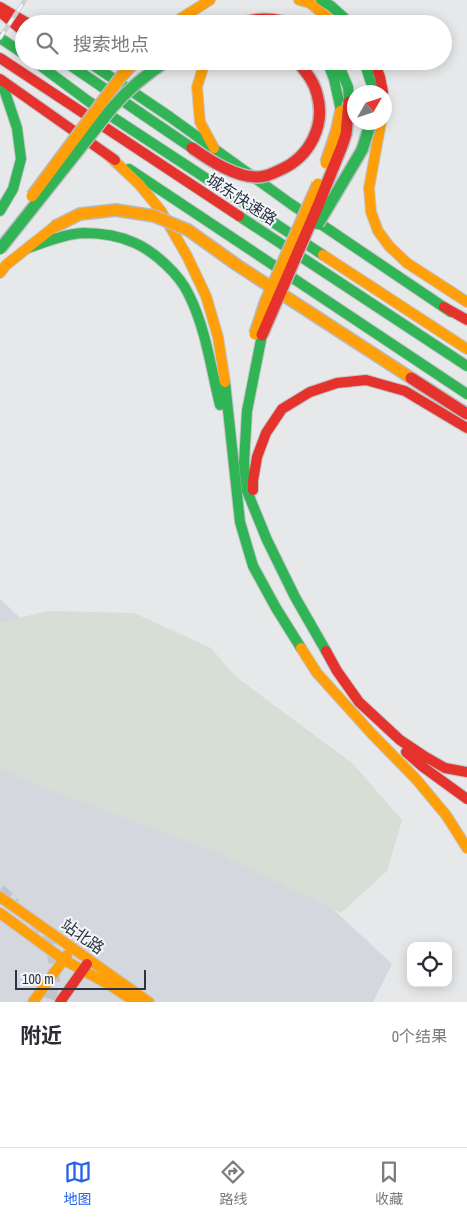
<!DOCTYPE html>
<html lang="zh">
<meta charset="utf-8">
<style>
body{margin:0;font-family:"Archivo Narrow","Noto Sans SC",sans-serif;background:#f2f2f3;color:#2b2b33}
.controls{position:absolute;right:15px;bottom:15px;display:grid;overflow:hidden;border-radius:10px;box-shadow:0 2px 12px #0003}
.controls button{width:45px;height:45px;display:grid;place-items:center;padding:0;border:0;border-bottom:1px solid #e1e1e2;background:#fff;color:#2b2b33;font:25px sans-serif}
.compass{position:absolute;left:347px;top:85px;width:45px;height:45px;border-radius:50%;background:#fff;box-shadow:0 2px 12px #0003;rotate:51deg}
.scale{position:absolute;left:15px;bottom:12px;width:131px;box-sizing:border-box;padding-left:5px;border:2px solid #2b3445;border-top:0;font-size:14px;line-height:18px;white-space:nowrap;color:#2b3445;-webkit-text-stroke:4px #f4f6f9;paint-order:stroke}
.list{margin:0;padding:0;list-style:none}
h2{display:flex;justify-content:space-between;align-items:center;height:65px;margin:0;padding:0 20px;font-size:21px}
h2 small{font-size:16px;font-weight:400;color:#7c7c81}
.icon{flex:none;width:28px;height:28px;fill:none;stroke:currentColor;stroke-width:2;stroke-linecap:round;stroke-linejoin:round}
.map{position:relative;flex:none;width:467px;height:1002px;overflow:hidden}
.search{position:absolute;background:#fff;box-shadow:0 2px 12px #0003;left:15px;right:15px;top:15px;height:55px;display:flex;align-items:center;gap:12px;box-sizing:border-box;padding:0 18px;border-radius:28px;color:#7c7c81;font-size:19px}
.sheet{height:145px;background:#fff}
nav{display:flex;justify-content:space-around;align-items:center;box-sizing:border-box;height:70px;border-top:1px solid #e1e1e2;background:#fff;font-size:14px;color:#7c7c81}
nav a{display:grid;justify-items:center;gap:2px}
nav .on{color:#2563eb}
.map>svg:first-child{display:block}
</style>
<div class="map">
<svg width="467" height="1002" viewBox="0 0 467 1002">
<rect width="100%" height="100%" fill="#e6e8ea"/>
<path fill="#d4d7dd" d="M0,599L392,964L373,1002H0Z"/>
<path fill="#d6ded6" d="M47,611L134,613L211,648L235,676L353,764L402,820L387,871L341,913L216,852L49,790L0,768V623Z"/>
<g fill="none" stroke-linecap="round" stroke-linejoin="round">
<path stroke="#c1c4c9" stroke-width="12" stroke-dasharray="12 6" stroke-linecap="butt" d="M0,890L15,904
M34,921C58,944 58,972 49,1002"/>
<g stroke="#c4c6c8" stroke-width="12">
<path id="fast" d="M321,0L331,6L351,24
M0,38L24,54
M34,61L88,101L323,255
M64,61L192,148
M87,61L170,117L291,204L451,312
M327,61L334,79L341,111
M337,61L348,87L349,102
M364,61L372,86V92
M129,169L467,394
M0,211L13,189L21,159L17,128L1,80
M239,216L467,366
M28,248C46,242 64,234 83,233C99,233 120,236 135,243C155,252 180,275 189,295C206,329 211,369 220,405
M262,335L247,411L244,463L247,491L267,540L295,597L326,651
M225,382L240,522L253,566L276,608L301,648"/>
</g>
<g stroke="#c4c6c8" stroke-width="12">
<path id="slow" d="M299,0L310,3L335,24
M172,24L210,0
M208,61L203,68L197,87L200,122L214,148
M381,122L369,188L371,212L378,231L389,246L407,263L467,302
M108,155L139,184L161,211L187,256L206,296L218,337L225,382
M323,255L467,349
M0,273L6,265L54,227
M301,648L317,673L372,734L416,779L446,815L467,848
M0,897L149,1002
M0,913L64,960L110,985L135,1002
M33,1002L67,955"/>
</g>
<g stroke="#c4c6c8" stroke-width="12">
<path id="jam" d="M0,7L29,24
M0,12L24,32
M233,24C255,16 275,17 297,24
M0,58L239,216
M374,61L380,77L383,92
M0,79L115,160
M444,307L467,320
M253,490V481L257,457L266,433L282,409L310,392L337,383L366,380L405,391L467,428
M326,651L337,671L359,702L400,740L424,756L445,768L467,772
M406,752L423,767L467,799
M60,1002L87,964"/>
</g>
<use href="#fast" stroke="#30b455" stroke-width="10"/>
<use href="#slow" stroke="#ff9f0a" stroke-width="10"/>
<use href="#jam" stroke="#e5322d" stroke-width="10"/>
<g stroke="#cecfd2" stroke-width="4.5">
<path id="rail" d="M0,38L25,0"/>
</g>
<use href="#rail" stroke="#f4f6f9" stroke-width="2.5" stroke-dasharray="8" stroke-linecap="butt"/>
<g stroke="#b8bbbf" stroke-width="14" stroke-linecap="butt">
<path id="fast-bridge" d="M318,224L362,150L371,122
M0,249L112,108C129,88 145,75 167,61"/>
</g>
<g stroke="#b8bbbf" stroke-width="14" stroke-linecap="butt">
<path id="slow-bridge" d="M326,163L337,130L341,111
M32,196L120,78L135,61
M54,227L80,214L116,210L154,216L188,230L237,265L411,378
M255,334L266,301L318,184"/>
</g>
<g stroke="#b8bbbf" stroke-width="14" stroke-linecap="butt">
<path id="jam-bridge" d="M192,148C209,160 236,178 258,177C266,177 274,173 280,170C310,157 326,125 317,94C314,81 305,71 297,61
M262,335L317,208L342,146L346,134L349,102
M411,378L467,414"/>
</g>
<use href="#fast-bridge" stroke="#30b455" stroke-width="11"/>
<use href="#slow-bridge" stroke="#ff9f0a" stroke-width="11"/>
<use href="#jam-bridge" stroke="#e5322d" stroke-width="11"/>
</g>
<g text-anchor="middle" stroke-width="4" stroke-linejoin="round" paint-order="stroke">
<g font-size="16" fill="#2b3445" stroke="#f4f6f9">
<text transform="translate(242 199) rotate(33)" y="6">城东快速路</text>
<text transform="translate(83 936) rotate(35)" y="6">站北路</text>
</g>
</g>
</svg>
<div class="controls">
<button><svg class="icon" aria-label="locate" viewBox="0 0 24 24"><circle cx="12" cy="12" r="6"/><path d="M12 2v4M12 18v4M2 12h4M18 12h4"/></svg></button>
</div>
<svg class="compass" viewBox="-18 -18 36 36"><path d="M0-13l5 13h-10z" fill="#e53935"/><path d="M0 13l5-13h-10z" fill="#7c7c81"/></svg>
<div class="scale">100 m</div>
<div class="search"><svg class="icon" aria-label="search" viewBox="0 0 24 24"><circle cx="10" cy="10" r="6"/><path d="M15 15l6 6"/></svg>搜索地点</div>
</div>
<section class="sheet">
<h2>附近<small>0个结果</small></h2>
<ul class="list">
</ul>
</section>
<nav>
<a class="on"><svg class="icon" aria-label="map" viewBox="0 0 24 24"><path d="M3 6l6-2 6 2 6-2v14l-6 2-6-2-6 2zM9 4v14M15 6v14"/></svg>地图</a>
<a><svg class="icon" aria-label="directions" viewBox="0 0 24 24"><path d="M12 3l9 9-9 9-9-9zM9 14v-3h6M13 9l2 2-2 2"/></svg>路线</a>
<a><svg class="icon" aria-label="saved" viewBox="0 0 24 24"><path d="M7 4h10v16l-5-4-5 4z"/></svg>收藏</a>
</nav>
